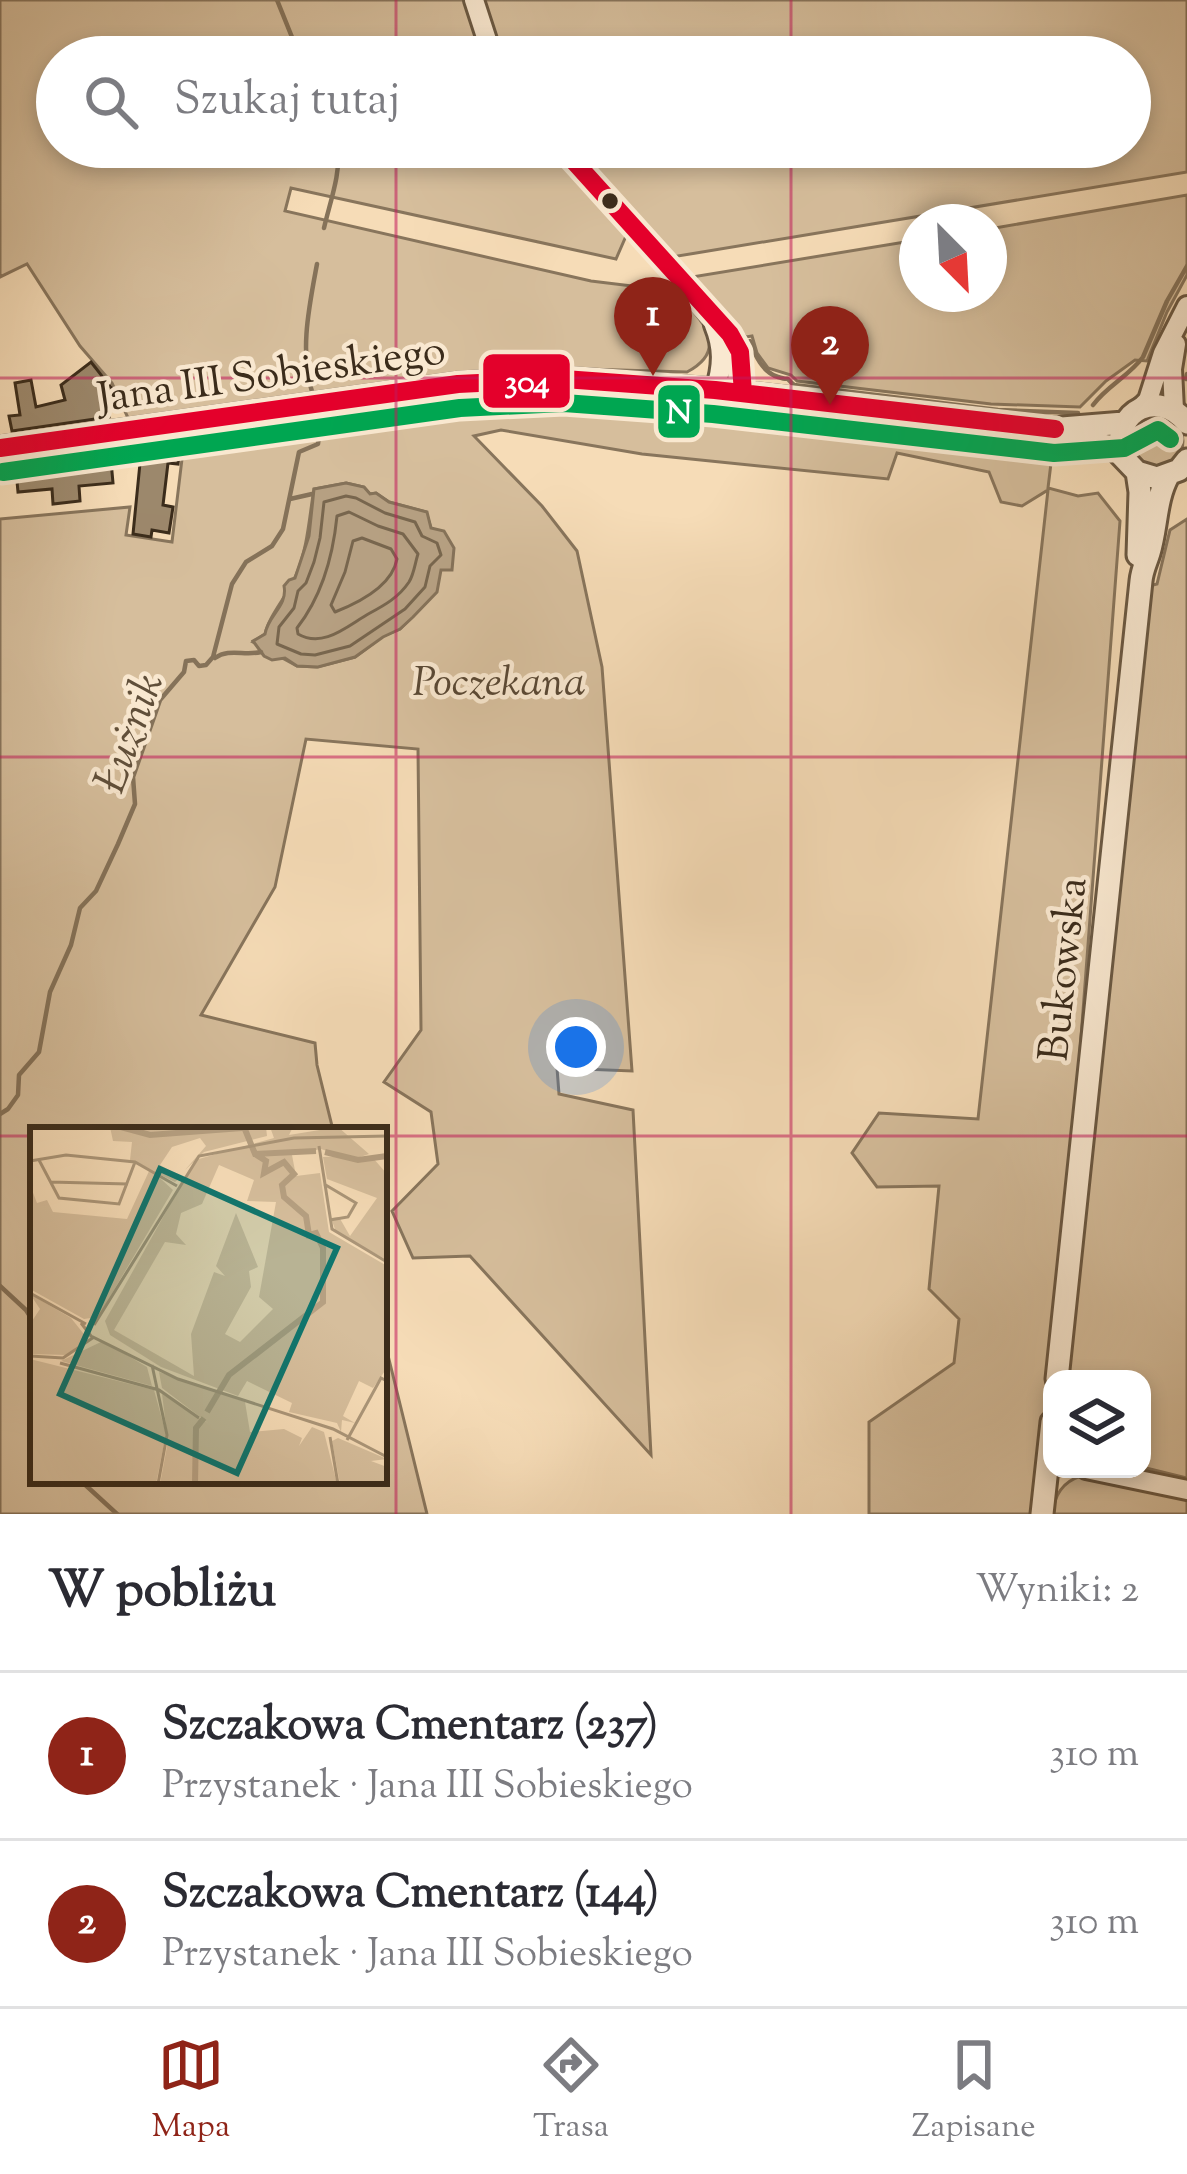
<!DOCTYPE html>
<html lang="pl">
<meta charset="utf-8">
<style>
body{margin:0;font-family:"Sorts Mill Goudy",serif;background:#f2f2f3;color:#2b2b33}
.controls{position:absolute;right:36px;bottom:36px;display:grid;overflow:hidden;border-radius:24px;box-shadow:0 6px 18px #0003}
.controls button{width:108px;height:108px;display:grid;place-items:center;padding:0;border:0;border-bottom:3px solid #e1e1e2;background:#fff;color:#2b2b33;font:60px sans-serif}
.compass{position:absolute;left:899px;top:204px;width:108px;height:108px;border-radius:50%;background:#fff;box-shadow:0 6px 18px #0003;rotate:156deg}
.you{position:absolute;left:576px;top:1047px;width:42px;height:42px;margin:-30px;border:9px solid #fff;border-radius:50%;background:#1a73e8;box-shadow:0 0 0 18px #1a73e833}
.badge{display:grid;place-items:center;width:78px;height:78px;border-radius:50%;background:#8f2418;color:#fff;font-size:39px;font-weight:700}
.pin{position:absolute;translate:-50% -99px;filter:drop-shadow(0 3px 6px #0008)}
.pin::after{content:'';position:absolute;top:63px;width:42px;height:36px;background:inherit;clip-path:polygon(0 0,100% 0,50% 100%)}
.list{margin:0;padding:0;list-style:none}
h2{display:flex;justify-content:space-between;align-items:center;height:156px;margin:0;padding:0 48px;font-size:51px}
h2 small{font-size:39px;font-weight:400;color:#7c7c81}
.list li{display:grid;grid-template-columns:78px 1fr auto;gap:36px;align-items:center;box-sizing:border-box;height:168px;padding:0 48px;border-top:3px solid #e1e1e2}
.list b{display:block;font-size:45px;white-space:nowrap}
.list p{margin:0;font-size:39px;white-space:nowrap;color:#7c7c81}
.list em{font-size:39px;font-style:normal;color:#7c7c81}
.icon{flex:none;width:66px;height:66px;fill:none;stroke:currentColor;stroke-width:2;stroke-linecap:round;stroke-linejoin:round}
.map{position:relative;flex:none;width:1187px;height:1514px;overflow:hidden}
.search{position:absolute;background:#fff;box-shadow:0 6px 18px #0003;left:36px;right:36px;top:36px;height:132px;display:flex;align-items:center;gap:30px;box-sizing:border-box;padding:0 42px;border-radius:66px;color:#7c7c81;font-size:45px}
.sheet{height:492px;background:#fff}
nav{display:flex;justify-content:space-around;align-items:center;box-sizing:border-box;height:168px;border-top:3px solid #e1e1e2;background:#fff;font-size:33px;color:#7c7c81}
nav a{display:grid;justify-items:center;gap:6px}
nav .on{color:#8f2418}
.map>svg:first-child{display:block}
</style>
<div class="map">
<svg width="1187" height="1514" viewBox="0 0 1187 1514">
<rect width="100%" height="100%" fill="#f6dcb7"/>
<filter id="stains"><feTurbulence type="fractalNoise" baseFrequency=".00167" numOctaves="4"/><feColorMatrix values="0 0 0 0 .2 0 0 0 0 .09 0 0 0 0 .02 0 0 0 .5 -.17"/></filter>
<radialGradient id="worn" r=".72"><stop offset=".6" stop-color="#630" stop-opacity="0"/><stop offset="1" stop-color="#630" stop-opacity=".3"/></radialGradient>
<path fill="#d6be9c" stroke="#88755c" stroke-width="3" fill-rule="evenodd" d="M0,0H464L483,57H57V147H548L626,236L616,259L291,188L285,211L591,281L632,286L666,283C690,309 738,345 687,372L587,369L478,373L129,420L112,383L80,346L27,264L0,277Z
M483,0H1187V172L672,257L572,147H1130V57H505L495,39Z
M1187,195V275L1167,312L1147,361L1135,360L1106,381L1080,407L991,404L797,381L791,375L768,368L757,353L752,336L746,337L692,277L917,240V294H989V229Z
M565,398L689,405L1052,455L1048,488L1078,496L1098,493L1120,521L1067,1223L1036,1514H869V1422L954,1363L959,1319L929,1289L939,1186L877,1187L852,1153L879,1113L978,1119L1048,490L1022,506L1001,502L989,472L897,453L888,479L642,454L501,430L474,436L542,506L577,551L602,667L632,1071L557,1068L559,1094L633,1110L651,1455L470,1256L413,1258L392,1211L438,1164L431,1112L384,1082L421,1030L418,749L306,739L275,887L201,1015L315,1043L317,1065L333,1130H33V1481H384V1339L427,1514H0V519L130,507L126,535L172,542L185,434L413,402L434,405ZM346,483L364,487L370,494L376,493L389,502L426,512L431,528L436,592L400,629L383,636L355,657L317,667L297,666L253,642L265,634C269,615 288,595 296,575C308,547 309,518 314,489Z
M1131 441a26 26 0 1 1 52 0a26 26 0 1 1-52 0Z
M1187,519V1478L1142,1467V1379H1068L1149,586L1157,584L1170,530Z
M1081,1476L1187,1499V1514H1052C1055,1495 1062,1482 1081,1476Z"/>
<path fill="#b6a082" stroke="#857259" stroke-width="3" d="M346,483L364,487L370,494L376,493L389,502L427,512L431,528L444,531L454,548L452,570H441L437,592L413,617L400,629L383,637L355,657L318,667L297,666L285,658L272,660L264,656L253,641L265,634C268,615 288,606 284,586L289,580L295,578L309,536L314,489Z"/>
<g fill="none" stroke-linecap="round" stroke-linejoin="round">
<path stroke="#78664e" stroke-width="3" d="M346,496L356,498L385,513L415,522L422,536L437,543L441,555L430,566L425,587L405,609L350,646L315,655L301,654L277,644L279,627L294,608L298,591L306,583L314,562L320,538L324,502Z
M349,512L378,526L403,534L418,554C415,563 414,574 409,582C399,597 385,605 370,613C348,625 324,649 298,634L297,628C322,596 333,556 337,516Z
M362,538L391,549L397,559C392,586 358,603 335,612L331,605L345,572L353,541Z"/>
<path stroke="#857259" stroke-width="4.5" d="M277,0L300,57
M324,228C330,202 341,173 338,147
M750,341C755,355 762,372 778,377C794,382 782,374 794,385L998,410L1078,413
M1186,379L1187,374
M313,395C299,353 309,307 317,264
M1093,405C1107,386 1129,376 1143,357L1167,301L1187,266
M290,499L312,494
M215,658C229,648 244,656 261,652
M0,1114L8,1109L18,1095L19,1075L39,1052L50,992L71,945L80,908L96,891L118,844L135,804L133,777L160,700L184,672L186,661L194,660L199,666L206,665L213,657L232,584L246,562L272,546L283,529L299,452L318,444L321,420L318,411
M0,1286L26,1310L33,1321
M81,1481L117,1514"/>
</g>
<path fill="#9c886c" stroke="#3b2c1b" stroke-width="3" d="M91,362L113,390L104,397L109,417L12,431L9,416L20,415L15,383L31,380L36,407L65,400L61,385Z
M172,440L171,445L180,446L178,464L168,463L163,505L173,507L169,533L152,530L151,537L133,534L142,443Z
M111,461L113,483L79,486L80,501L53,504L52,489L18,492L16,471Z"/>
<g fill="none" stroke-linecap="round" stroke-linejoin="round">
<g stroke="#6a5842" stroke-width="24">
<path id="minor" d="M474,0L487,40L495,57
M561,147L730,334L740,352L743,393
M714,325C723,347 723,366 715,390
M1139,409L1148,400L1163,353L1187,306
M1174,410L1172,369L1176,344
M1086,1469L1187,1490"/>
</g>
<g stroke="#6a5842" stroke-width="27">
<path id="tertiary" d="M1062,428L1124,423
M0,448L458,384L564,379L715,390L1055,429L1115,449L1137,472L1157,478L1179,470L1187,460
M1122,454C1112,410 1159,388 1187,423
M1137,472L1140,492L1138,555
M1057,1379L1141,581C1142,570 1146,563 1149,553C1157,527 1155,500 1168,476
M1042,1514L1052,1422"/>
</g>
<use href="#minor" stroke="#f9e8d0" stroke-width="18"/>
<use href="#tertiary" stroke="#f9e8d0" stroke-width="21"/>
<g stroke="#f9e8d0" stroke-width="27">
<path id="bus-1" d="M561,147L730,334L740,352L743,393
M0,448L458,384L564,379L715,390L1055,429"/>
</g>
<g stroke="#f9e8d0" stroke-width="27">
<path id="bus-2" d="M3,472L460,408L564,403L713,414L1054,453L1124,448L1158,430L1170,439"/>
</g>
<use href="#bus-1" stroke="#e4002b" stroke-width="18"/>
<use href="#bus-2" stroke="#00a651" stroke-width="18"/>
</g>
<path fill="none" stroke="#c2185b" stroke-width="3" stroke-opacity="0.55" d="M396,0V57M791,0V57M396,147V1514M791,147V1514M0,378H1187M0,757H1187M0,1136H33M384,1136H1187"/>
<circle fill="#3b2c1b" stroke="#f9e8d0" stroke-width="4.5" cx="610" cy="201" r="10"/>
<g text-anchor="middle" stroke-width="9" stroke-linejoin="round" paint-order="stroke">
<g font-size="42" fill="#3b2c1b" stroke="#f9e8d0">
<text transform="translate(271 372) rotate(-8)" y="15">Jana III Sobieskiego</text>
<text transform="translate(1061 969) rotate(-84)" y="15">Bukowska</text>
</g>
<g font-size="42" font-style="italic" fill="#5a4935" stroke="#f9e8d0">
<text x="499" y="695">Poczekana</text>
</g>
<g font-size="45" font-style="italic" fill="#604f3a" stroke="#f9e8d0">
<text transform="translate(127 732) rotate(-70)" y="16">Łużnik</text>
</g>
</g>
<g transform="translate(30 1127)">
<rect width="357" height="357" fill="#f6dcb7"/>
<path d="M80,0H236L237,9L174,25L155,43L176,19L170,11L142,20L130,38L151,50L145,55L100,33L102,15L83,14ZM240,0H263L259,8L308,0L339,27L321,33L343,31L357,47V133L306,105L301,91L309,90L320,109L347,71L297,52L293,30L313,29L291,22L262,28L266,49L290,46L299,105L357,139V241L343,261L329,254L313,289L325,296L312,293L311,305L307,296L259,285L262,276L217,254L208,269L131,240L80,208L75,194L165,33L244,11ZM189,38L224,53L217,74L246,75L229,170L243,182L210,215L195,207L221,160L219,144L228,140L206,86L186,139L195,149L184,145L161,207L164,249L84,203L135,115L156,118L146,107L151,86L172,77ZM120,42L143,63L68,190L54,192L0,162V58L7,76L17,73L23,85L97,92ZM0,167L41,191L57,211L37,228L0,227V197L10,182ZM73,214L117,240L122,259L31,234ZM0,232L124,263L136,307L126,357H0ZM129,245L215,275L220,305L254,302L272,311L269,319L282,300L294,305L307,357H130L138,314L132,267L178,296L132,261ZM308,311L357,332L341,334L357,340V357H310L302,314Z" fill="#d6be9c" fill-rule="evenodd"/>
<path fill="none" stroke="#b6a082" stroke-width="6" d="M91,0L120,8L212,1M214,0L225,27L286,24M295,25L328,33L357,29M177,285L199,248L293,175V121L286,106L279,108L276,89L254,70L252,58L264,47L254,35L234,46L236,34L225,27M165,357L166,301L174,291"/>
<path fill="none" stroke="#ab9679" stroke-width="3" d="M289,19L302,102L357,135M9,33L29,71L89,77L105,35M0,34L36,28L105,35L147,59M20,55L98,57M294,57L326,76L318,90L300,93M0,166L56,197M51,196L61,209L148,252L303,302L357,330M64,198L169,29L264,11L357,9M0,229L33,231L64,210M30,236L129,263L169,291M122,238L137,308L128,357M300,310L308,357M317,313L351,251L357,254"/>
<path fill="#0f766e" fill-opacity="0.15" stroke="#0f766e" stroke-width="6" d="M130,42L307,121L207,346L30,267Z"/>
<rect width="357" height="357" fill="none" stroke="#3b2c1b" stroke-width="6"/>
</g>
<g stroke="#f9e8d0" stroke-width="4.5">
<rect x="481" y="352" width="91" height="58" rx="12" fill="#e4002b"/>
<rect x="656" y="383" width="46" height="57" rx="12" fill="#00a651"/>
</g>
<g font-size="33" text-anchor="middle" font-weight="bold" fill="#fff">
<text x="527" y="392">304</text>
<text x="679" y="423">N</text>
</g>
<rect width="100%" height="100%" filter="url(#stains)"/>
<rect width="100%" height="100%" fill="url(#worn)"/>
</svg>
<div class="controls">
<button><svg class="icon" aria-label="layers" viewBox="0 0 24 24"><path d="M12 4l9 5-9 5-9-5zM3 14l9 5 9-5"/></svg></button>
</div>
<svg class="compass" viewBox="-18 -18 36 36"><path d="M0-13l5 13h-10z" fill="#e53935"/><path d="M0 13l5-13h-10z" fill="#7c7c81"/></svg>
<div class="you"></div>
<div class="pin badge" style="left:653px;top:376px">1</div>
<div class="pin badge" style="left:830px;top:405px">2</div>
<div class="search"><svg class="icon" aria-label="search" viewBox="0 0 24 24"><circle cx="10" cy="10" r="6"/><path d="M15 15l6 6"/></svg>Szukaj tutaj</div>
</div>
<section class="sheet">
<h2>W pobliżu<small>Wyniki: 2</small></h2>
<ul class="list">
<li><span class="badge">1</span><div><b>Szczakowa Cmentarz (237)</b><p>Przystanek · Jana III Sobieskiego</p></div><em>310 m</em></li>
<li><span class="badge">2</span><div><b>Szczakowa Cmentarz (144)</b><p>Przystanek · Jana III Sobieskiego</p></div><em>310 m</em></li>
</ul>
</section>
<nav>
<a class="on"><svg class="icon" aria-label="map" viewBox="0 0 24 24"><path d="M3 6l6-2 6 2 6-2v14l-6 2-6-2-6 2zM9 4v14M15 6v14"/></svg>Mapa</a>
<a><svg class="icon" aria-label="directions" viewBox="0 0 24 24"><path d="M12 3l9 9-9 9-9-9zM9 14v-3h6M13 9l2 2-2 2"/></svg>Trasa</a>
<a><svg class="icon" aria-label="saved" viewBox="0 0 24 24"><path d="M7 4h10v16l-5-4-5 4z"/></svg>Zapisane</a>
</nav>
